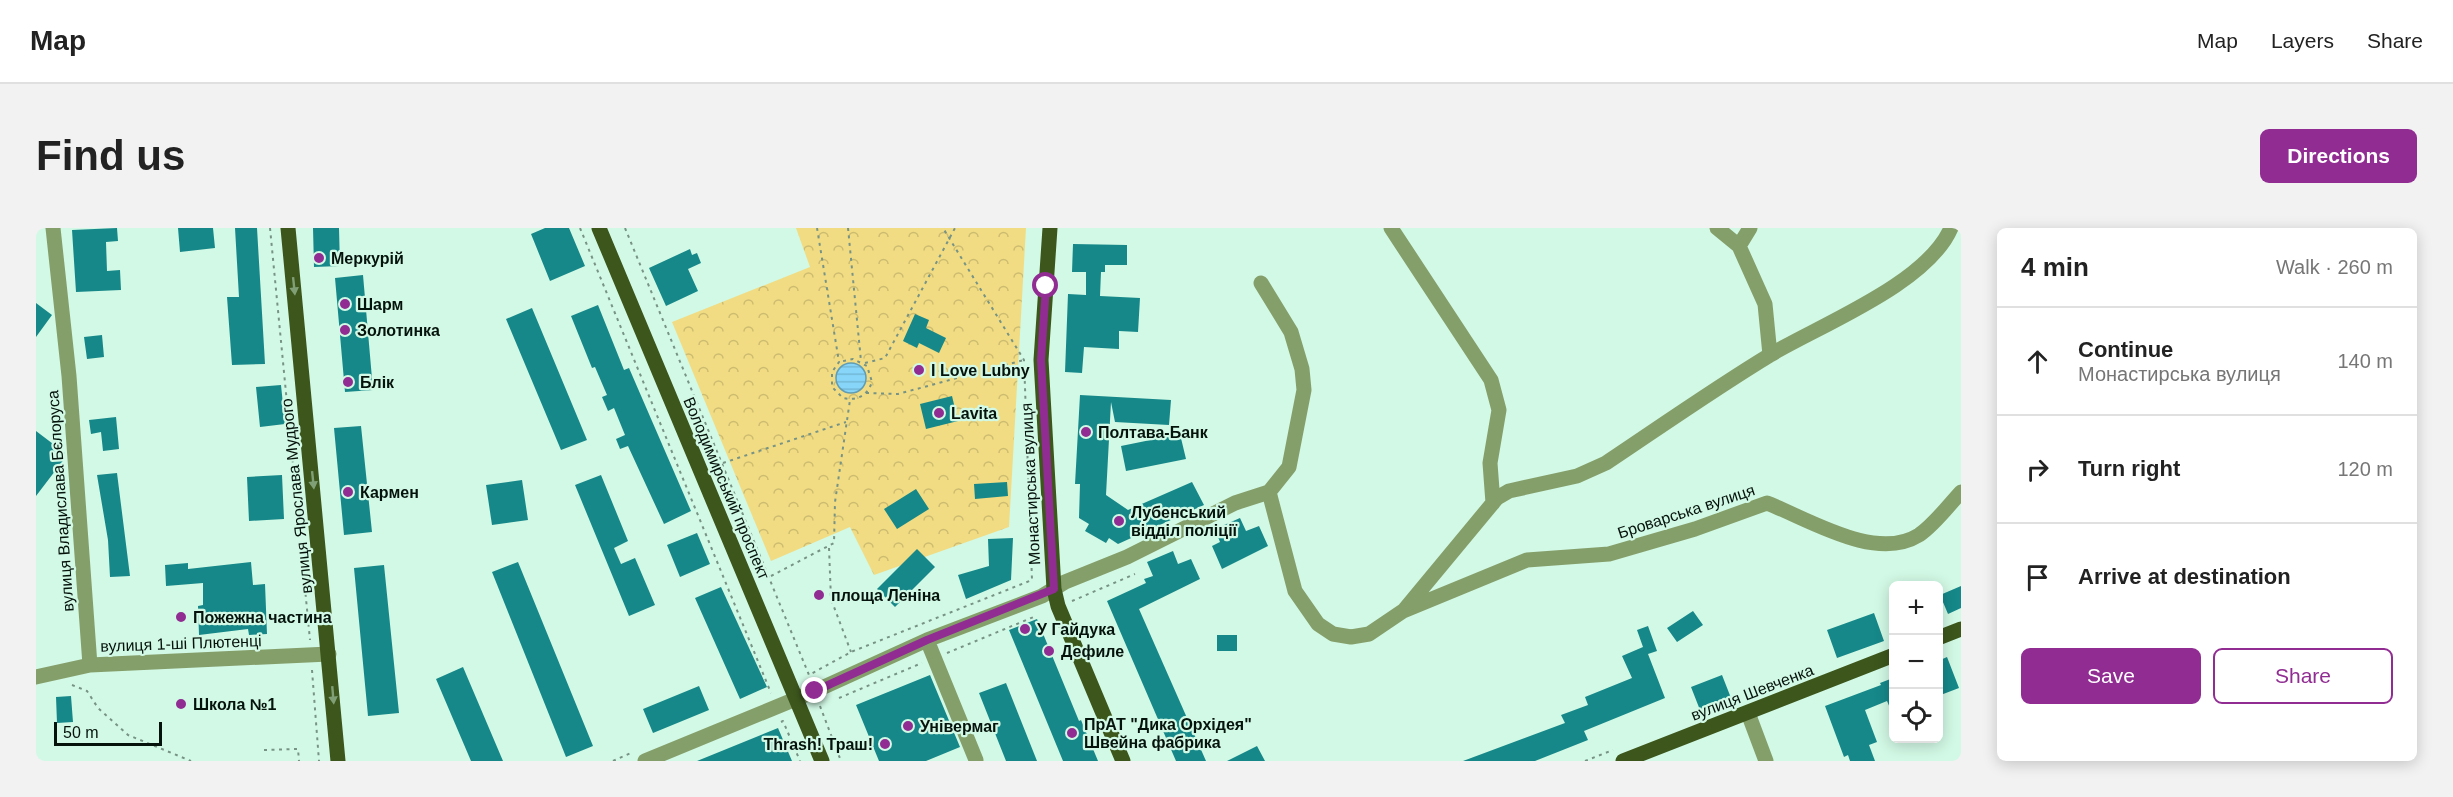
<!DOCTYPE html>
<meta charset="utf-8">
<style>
body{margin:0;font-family:Helvetica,sans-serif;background:#f2f2f2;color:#222}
.controls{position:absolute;right:18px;bottom:18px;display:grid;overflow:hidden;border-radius:9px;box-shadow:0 3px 15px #0003}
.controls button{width:54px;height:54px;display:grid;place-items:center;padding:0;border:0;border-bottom:2px solid #e0e0e0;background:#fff;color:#222;font:30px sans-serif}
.scale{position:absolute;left:18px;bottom:15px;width:108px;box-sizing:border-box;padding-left:6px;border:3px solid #06130d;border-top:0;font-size:16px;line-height:21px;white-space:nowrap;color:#06130d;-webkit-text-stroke:4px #d2f9e5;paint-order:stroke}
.stop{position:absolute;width:18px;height:18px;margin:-14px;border:4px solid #912c93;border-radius:50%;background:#fff}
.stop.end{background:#912c93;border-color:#fff;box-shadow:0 2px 6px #0008}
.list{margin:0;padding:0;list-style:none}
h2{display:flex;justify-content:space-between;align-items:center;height:78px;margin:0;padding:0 24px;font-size:26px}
h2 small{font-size:20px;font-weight:400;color:#767676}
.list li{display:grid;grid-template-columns:39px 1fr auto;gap:18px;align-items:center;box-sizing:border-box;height:108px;padding:0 24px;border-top:2px solid #e0e0e0}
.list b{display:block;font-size:22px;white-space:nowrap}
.list p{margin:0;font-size:20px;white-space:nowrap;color:#767676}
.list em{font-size:20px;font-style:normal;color:#767676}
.actions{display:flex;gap:12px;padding:18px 24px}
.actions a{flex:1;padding:14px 0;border:2px solid #912c93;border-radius:9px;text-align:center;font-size:21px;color:#912c93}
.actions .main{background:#912c93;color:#fff}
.icon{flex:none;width:33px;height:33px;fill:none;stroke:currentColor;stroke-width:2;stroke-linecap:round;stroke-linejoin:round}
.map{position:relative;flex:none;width:1925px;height:533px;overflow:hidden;border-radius:9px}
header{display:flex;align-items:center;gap:36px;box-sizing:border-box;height:84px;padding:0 30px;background:#fff;border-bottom:2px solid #e0e0e0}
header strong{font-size:28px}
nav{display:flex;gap:33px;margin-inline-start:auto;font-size:21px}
.intro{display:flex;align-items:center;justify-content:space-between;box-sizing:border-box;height:144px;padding:0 36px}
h1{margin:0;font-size:42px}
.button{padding:15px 27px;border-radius:9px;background:#912c93;color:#fff;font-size:21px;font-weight:700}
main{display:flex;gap:36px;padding:0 36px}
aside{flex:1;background:#fff;border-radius:9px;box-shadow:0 3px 15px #0003}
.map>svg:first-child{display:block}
</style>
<header>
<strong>Map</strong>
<nav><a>Map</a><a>Layers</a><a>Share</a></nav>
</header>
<div class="intro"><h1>Find us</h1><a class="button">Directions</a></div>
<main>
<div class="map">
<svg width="1925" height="533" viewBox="0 0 1925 533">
<defs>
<pattern id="park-crowns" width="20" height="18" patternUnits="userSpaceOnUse" patternTransform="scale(1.5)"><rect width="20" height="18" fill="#f1dc83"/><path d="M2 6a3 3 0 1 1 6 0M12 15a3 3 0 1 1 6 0" fill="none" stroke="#cdbc70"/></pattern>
<pattern id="water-rules" width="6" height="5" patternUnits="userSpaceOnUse" patternTransform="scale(1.5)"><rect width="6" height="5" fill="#87d6fa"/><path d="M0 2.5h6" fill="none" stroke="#73b7d5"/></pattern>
</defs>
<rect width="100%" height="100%" fill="#d2f9e5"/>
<path fill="url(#park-crowns)" d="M760,0H990L973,299L838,347L814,299L735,333L636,94L774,39Z"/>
<path fill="url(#water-rules)" stroke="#609cb3" stroke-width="1.5" d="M800 150a15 15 0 1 1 30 0a15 15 0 1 1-30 0Z"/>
<path fill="#168889" d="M81,0L82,13L70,14L71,43L84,42L85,62L40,64L36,2Z
M142,0H177L179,20L144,24Z
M199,0H221L229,136L196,137L191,69H203Z
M277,0H303L304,38L278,39Z
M509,0H533L549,38L514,53L495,6Z
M1037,16L1091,17V37H1069V44H1065L1064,68L1104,70L1102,104L1083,103V121L1048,119L1046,145L1029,144L1032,66L1050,67V44H1036Z
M654,21L656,27L661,25L665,35L652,41L662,63L630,78L613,40Z
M327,47L337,162L309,164L299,50Z
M0,75L16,87L0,109Z
M562,77L588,142L593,140L655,283L628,296L592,218L584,221L580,211L589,207L578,180L572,183L566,169L571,167L559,139L556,140L535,88Z
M496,80L551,212L525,222L470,91Z
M879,86L893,92L890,100L910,110L903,125L883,115L881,120L867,113Z
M66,107L68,129L51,131L48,109Z
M245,157L249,196L224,199L220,159Z
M1044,167L1135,172L1133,197L1079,194L1075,174L1070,267L1092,282L1156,254L1168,277L1082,316L1073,310L1070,315L1049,303L1053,296L1043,290L1044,256H1039Z
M916,168L922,193L890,201L884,176Z
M80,189L83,221L67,223L65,204L55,206L53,192Z
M325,198L336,304L308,307L298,200Z
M0,203L29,225V230L0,268Z
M1144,206L1150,231L1090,243L1085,218Z
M81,245L94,348L74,349L72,312L61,247Z
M246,247L248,291L213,293L211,249Z
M565,247L592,313L578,320L585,336L599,330L619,377L593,388L539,257Z
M486,252L492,292L456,297L450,257Z
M971,254L972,268L939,271L938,256Z
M880,261L893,281L861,301L848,281Z
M1204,290L1210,303L1223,298L1232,318L1186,341L1176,318L1184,314L1179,301Z
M661,305L674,336L644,349L631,317Z
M977,310L975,352L930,371L922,347L953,338L952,311Z
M881,321L899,339L859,379L841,361Z
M1137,323L1142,336L1155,331L1164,351L1103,381L1170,533H1140L1071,373L1110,355L1108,351L1117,348L1111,334Z
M215,334L217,357L229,356L231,406L213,407L212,401L163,407L162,378L167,377V355L130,358L129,337L152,335V341Z
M482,334L557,518L530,529L456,344Z
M348,337L363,485L332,488L318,340Z
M1925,358V380L1912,386L1904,367Z
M685,359L731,459L704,471L659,370Z
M1657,383L1667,397L1641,414L1631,400Z
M1838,385L1848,413L1801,430L1791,402Z
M1001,391L1043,493L1045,492L1062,533H1027L973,402Z
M1612,398L1621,423L1612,426L1629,470L1548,503L1552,512L1499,533H1427L1529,495L1525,487L1552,477L1549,469L1596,450L1586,428L1607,419L1601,402Z
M1181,407H1201V423H1181Z
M1911,429L1923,460L1902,468V433Z
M427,439L467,533H435L400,451Z
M894,447L924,519L890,533H843L820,477Z
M1686,447L1695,470L1664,482L1655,459Z
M1857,450V487L1851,473L1829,482L1841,514L1833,517L1839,533H1814L1812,527L1808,529L1789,478L1845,457L1844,455Z
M970,455L1001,533H970L943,465Z
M663,458L673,482L617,505L607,481Z
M35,468L37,494L21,495L20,469Z
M742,500L756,533H661Z
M1221,518L1229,533H1191Z"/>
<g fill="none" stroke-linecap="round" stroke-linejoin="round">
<path stroke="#779385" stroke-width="2" stroke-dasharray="3 4.5" stroke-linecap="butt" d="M234,0L274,412
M544,0L735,465
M589,0L773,447L815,424L996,352L988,132L907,0
M781,0L803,134L796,144V159L807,170C821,173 831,168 836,154L831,138L817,131L803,134
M812,0L825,133
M829,135L849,130L919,0
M830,165L862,166L988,132
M687,235L810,194
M793,320L795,371L815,424
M735,348L798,315L799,274L814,172
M1036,373L1099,346
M911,425L1000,388
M276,442L283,533
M36,457L51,463L62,480L92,507L155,533
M803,470L886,435
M784,478L805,533
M745,494L747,493L764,533
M228,522L262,521L263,533
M577,533L597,524
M1549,533L1577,522"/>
<path stroke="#859f6b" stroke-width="15" d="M17,0L33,148L54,437
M1355,0L1455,152L1463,182L1454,235L1457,275
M1681,0L1703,18
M1714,0L1703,18L1729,76L1734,127
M1233,264L1259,363L1282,396L1297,406L1315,409L1333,406L1367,383L1491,332L1573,326L1659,301L1731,275C1774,292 1840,334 1883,307C1898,297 1912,278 1925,264
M1369,381L1461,270L1473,263L1541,248L1570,235C1624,199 1678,161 1734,127C1784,97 1891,56 1915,0
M891,412L940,532
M0,449L54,437L293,426
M1712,485L1730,533
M609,533L779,463L891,412L1006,368L1029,354L1091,329L1199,275L1233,264L1253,239L1268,162L1266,141L1255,104L1225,55"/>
<path stroke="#3c561c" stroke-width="15" d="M252,0L302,533
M563,0L786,533
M1014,0L1005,132L1018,361L1022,378L1087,533
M1902,410L1925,401
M1587,533L1858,427"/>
</g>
<defs><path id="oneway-solid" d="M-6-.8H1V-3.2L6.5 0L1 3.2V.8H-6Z" transform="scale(1.5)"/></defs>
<g fill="#809f76">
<use href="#oneway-solid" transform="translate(258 58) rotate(84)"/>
<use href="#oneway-solid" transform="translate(277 252) rotate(84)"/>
<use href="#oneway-solid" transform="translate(297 467) rotate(85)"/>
</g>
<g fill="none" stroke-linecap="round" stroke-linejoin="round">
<path stroke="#912c93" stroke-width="8" d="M779,463L891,412L1018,361L1005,132L1010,58"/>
</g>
<g fill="#912c93" stroke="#d2f9e5" stroke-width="2">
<circle cx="283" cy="30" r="6"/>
<circle cx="309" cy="76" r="6"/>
<circle cx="309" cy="102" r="6"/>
<circle cx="883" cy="142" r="6"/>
<circle cx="312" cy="154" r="6"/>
<circle cx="903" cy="185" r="6"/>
<circle cx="1050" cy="204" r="6"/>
<circle cx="312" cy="264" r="6"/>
<circle cx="1083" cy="293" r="6"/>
<circle cx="783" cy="367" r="6"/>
<circle cx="145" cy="389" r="6"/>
<circle cx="989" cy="401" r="6"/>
<circle cx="1013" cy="423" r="6"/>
<circle cx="145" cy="476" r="6"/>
<circle cx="872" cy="498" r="6"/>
<circle cx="1036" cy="505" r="6"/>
<circle cx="849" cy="516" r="6"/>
</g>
<g text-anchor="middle" stroke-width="4.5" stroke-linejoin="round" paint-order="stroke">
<g font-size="16" font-weight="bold" fill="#06130d" stroke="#d2f9e5" text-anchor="start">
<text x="295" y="36">Меркурій</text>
<text x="321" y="82">Шарм</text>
<text x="321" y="108">Золотинка</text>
<text x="895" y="148">I Love Lubny</text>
<text x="324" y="160">Блік</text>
<text x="915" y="191">Lavita</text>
<text x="1062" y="210">Полтава-Банк</text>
<text x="324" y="270">Кармен</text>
<text x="1095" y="290">Лубенський<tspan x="1095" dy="18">відділ поліції</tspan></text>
<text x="795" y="373">площа Леніна</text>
<text x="157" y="395">Пожежна частина</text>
<text x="1001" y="407">У Гайдука</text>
<text x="1025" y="429">Дефиле</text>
<text x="157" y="482">Школа №1</text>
<text x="1048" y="502">ПрАТ "Дика Орхідея"<tspan x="1048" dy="18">Швейна фабрика</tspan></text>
<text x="884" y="504">Універмаг</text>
<text x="837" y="522" text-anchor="end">Thrash! Траш!</text>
</g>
<g font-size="16" fill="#06130d" stroke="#d2f9e5">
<text transform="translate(994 256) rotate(-93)" y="6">Монастирська вулиця</text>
<text transform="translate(691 260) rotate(67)" y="6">Володимирський проспект</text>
<text transform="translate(260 268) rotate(-96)" y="6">вулиця Ярослава Мудрого</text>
<text transform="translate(24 273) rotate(-94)" y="6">вулиця Владислава Бєлоруса</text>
<text transform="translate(1650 283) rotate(-18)" y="6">Броварська вулиця</text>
<text transform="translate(145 415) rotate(-2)" y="6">вулиця 1-ші Плютенці</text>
<text transform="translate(1716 464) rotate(-21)" y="6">вулиця Шевченка</text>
</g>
</g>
</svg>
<div class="controls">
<button>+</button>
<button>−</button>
<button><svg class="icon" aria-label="locate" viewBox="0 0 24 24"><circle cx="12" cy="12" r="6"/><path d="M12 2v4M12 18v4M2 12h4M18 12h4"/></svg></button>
</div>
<div class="scale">50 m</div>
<div class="stop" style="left:1010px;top:58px"></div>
<div class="stop end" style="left:779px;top:463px"></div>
</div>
<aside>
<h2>4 min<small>Walk · 260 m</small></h2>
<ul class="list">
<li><svg class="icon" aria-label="ahead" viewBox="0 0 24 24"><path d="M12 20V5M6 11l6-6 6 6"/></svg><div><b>Continue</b><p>Монастирська вулиця</p></div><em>140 m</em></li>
<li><svg class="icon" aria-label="right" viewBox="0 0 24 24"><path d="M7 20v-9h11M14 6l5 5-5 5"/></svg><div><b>Turn right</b></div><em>120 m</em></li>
<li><svg class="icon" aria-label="arrive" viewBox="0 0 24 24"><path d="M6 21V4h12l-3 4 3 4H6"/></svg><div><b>Arrive at destination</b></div></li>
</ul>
<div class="actions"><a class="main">Save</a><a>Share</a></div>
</aside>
</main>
